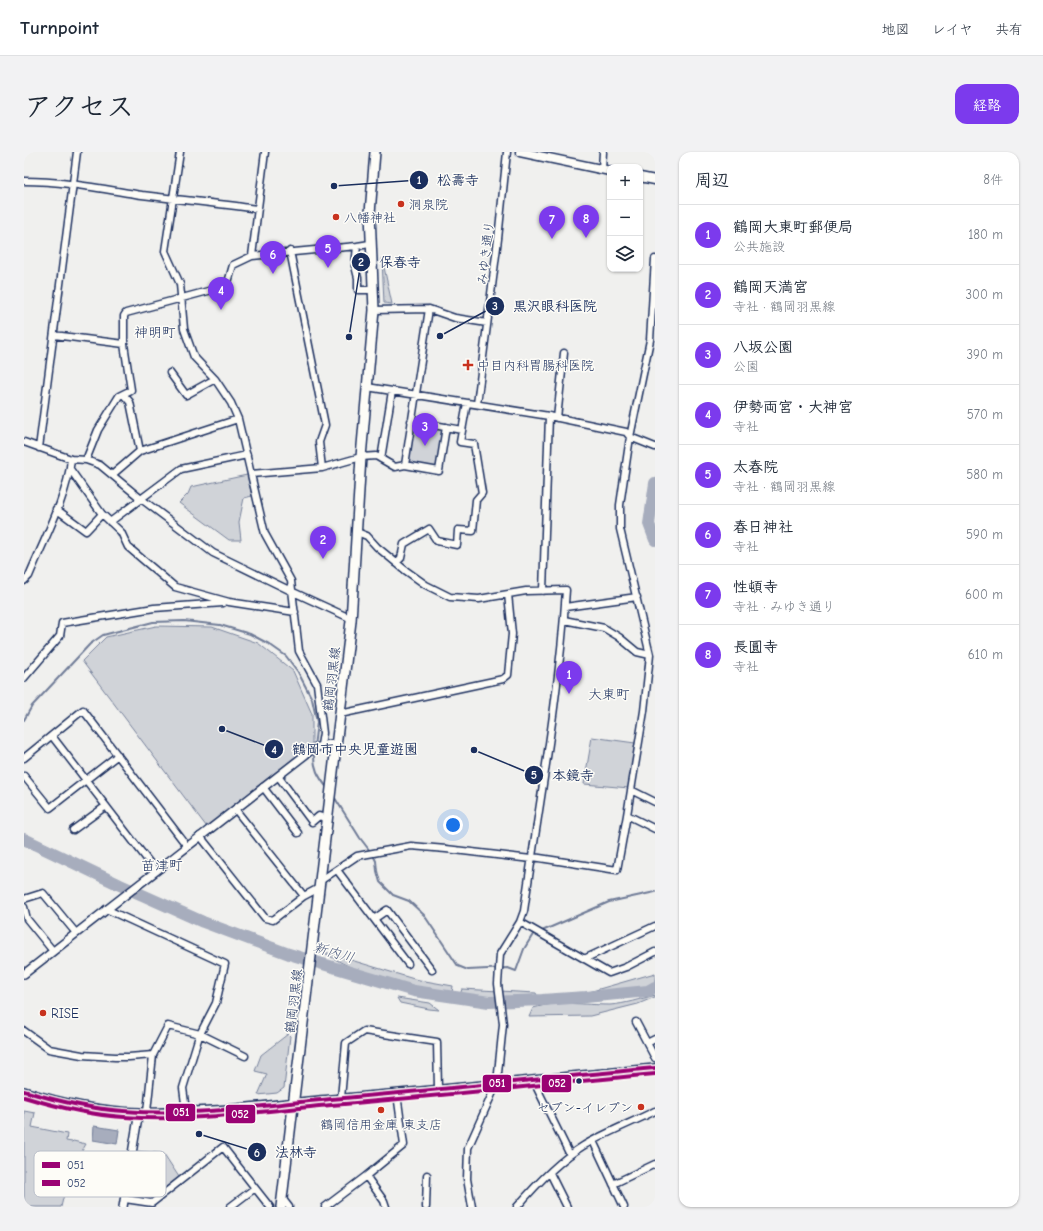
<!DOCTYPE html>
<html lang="ja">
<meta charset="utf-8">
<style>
body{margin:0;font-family:"Comic Neue","Klee One",sans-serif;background:#f2f2f3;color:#1f2937}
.controls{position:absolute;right:12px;top:12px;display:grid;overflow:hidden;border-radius:8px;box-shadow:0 1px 3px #0004}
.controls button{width:36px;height:36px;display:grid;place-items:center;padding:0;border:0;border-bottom:1px solid #e0e1e3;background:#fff;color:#1f2937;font:20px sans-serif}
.you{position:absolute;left:429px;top:673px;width:14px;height:14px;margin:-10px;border:3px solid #fff;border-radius:50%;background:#1a73e8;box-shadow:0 0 0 6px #1a73e833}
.badge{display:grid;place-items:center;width:26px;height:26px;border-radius:50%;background:#7c3aed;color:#fff;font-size:13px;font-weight:700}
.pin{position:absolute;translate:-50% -33px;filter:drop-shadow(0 1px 2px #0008)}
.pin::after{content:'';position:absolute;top:21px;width:14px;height:12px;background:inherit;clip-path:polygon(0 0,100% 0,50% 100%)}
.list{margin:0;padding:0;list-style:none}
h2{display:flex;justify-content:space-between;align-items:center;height:52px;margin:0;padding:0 16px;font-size:17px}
h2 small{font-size:13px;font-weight:400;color:#747a83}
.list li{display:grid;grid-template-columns:26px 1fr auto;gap:12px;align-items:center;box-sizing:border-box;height:60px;padding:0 16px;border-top:1px solid #e0e1e3}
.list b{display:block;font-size:15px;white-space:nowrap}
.list p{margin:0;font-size:13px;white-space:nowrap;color:#747a83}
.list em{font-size:13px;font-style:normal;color:#747a83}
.icon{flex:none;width:22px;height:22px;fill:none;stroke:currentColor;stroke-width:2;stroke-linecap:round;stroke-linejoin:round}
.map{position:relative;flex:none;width:631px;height:1055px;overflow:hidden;border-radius:12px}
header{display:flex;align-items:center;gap:24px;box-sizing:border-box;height:56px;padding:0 20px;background:#fff;border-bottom:1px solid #e0e1e3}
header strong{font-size:19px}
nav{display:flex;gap:22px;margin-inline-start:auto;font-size:14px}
.intro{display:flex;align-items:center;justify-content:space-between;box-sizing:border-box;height:96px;padding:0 24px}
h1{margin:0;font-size:28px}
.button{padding:10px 18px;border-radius:12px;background:#7c3aed;color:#fff;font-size:14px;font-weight:700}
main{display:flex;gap:24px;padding:0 24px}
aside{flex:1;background:#fff;border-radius:12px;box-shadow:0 1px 3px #0004}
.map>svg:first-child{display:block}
</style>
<header>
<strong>Turnpoint</strong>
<nav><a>地図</a><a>レイヤ</a><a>共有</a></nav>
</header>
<div class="intro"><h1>アクセス</h1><a class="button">経路</a></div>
<main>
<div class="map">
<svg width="631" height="1055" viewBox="0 0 631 1055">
<rect width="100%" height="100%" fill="#f0f0ee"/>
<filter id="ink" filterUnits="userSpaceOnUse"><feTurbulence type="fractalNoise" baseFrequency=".025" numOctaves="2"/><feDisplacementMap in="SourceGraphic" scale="8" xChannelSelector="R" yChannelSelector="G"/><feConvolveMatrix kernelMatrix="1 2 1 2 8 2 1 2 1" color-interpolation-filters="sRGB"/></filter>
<g filter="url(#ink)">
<path fill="#d0d3d8" stroke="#76819b" d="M358,106L368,152L360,151Z
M389,271L420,276L413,317L383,311Z
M223,323L228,344L220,346L215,370L217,388H205L155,351L164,342L167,335Z
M132,474L188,475L234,491L269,519L288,562V592L182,674L58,509L82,485Z
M568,585L611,591L605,636L560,632Z
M297,799L390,827L429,834L428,841C415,839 401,838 388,836C356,829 324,816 297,799Z
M631,821V833C615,842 580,840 561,841Z
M438,837L512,841L514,845L459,847L436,843Z
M631,843V845L614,852L566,864L505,865L509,856C536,848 559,853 586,853C601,852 616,847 631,843Z
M373,846L406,851L415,858L405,857L376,851Z
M264,882L266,884L260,936L253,941L234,943L243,922L231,919L237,903Z
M0,959L11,961L8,975L43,982L42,989L48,990L49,989L62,992L54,1006L51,1016L55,1018L49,1040L41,1038L37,1055H0Z
M113,999L140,1002L155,1025L126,1048L104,1045Z"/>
<path fill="#a7adbd" stroke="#6f7b97" d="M70,974L95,978L93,992L69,988Z"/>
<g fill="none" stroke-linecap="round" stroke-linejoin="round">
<path stroke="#6f7b97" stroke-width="2" d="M0,568L8,554L66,492L79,483L129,470L160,469L196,473L226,482L245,492L262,504L274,520L288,547L293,570L290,595
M290,599C289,616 294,624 304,637
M309,643L336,686L346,699
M349,703L352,709L353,719L356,730L369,743L385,749L400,763L434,814L444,818L484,816L492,819L500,797L513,776L518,779L585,750L631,740"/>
<path stroke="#a7adbd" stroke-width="12" d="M631,331L625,372L631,388
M0,687L96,733L179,770L265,802L390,839L465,850L518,848L562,845L624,839L631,835"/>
<g stroke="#1b2f5e" stroke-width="9">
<path id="minor" d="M156,0L141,99L156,132L160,177L170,205L191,227L207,251L214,267L241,382L267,429L275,499L293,532L299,581L297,593
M578,17L579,0
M0,29C39,29 79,37 118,43C157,48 195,51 233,57
M333,94L331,114L334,126V138H350
M266,99L301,273L295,290L298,316
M228,104L241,0
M350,158L405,157L431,166L463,171
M30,183L100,192
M146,221L162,243L191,227
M343,235L525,264L602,280L606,285L631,295
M99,242L106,250L116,299L214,267
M453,252L474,87L483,0
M533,266L540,201
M387,269L438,278
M0,290L47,307L62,308L76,313L116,346L189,401L267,439L328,467
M15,296L53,0
M357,307L368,239
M62,308L74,278L95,244L107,238L100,192V164L102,161L203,134L209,113L228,104L333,94L346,92
M381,313L405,157
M46,317L78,362L97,380L104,395L151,435L205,450L271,460
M227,322L298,316L337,305L352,304L371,315L381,313L415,319L422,275
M88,323L116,299
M32,357L62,379L78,362
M86,370L157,317L223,303
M333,380L343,384L353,395L381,418L402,433L426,445L455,447L502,439L542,438C535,546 515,652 500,759L496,770L476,802L474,832L479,872L473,931L444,996L443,1027L448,1055
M372,411L377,406L380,392L405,377L413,389L433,393L434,378L449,379L452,348L458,341L450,292L436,290L443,251
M0,429L5,424C19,390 44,343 47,307
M519,439L525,264
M541,455L613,445
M540,468L580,476L595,485L613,500L626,503
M0,526L36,484L38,471L130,456L199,451
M316,562L479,527L484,523L488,482L484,442
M28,584L132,719
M0,606L59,558L163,694
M0,624L26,656L94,603
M254,624L288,670L295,664L304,667
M239,635L274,681
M607,638L631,650
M211,657L280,744
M603,663L631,677
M49,678L82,654
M176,684L241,766L249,768L280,744L295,736
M509,705L593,718L603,663L620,559L626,503L596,377V353L606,285L626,188L631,107
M313,718L384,812
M296,729L333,704L387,694L422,697L507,707
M0,747L19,741L52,781
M0,755L3,767L29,799
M82,757L201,812L192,851L175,884L159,936L162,959
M350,767L363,758L408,818
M496,770L585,821L602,815L631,800
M560,807L631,774
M612,870L631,906
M0,879L25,897L58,903L91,905H105L129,903L144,874L176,882L221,904
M623,891L631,887
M509,928L546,1003
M317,946L322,891L340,879L413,890L414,937
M123,960L129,903
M569,989L600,1055
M526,1021L543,1055
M589,1032L631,1012
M258,1046L265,1055
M101,1047L128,1051L199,995L231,1036
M206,1055L231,1036L246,1055
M301,1055L342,1024
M362,1055L360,1049L342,1024L380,993L373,942
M402,1055L403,1023
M493,1055C510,1035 536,1008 559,994C581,981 607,971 631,959"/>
</g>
<g stroke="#1b2f5e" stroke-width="10">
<path id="tertiary" d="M0,822L290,596L306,592L313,594
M0,939C37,951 77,959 116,960C179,962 244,952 307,947C415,938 523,926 631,916
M99,1055L115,960"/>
</g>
<g stroke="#1b2f5e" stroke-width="11">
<path id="secondary" d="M496,0L586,19
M616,25L631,28"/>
</g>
<g stroke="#1b2f5e" stroke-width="12">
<path id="primary" d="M257,1055L327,469L337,305L350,158L346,61L351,0"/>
</g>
<use href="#minor" stroke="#fdfcf7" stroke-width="6"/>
<use href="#tertiary" stroke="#fdfcf7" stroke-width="7"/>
<use href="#secondary" stroke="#fdfcf7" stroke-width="8"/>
<use href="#primary" stroke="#fdfcf7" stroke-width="9"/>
<g stroke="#fdfcf7" stroke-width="7">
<path id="bus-1" d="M0,939C33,949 66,957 100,959C169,965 238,953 307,947C415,938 523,926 631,916"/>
</g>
<g stroke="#fdfcf7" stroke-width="7">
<path id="bus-2" d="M0,945C33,955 66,963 100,965C169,970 238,959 307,953C415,944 523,932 631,922"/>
</g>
<use href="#bus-1" stroke="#9a0273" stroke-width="4"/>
<use href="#bus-2" stroke="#9a0273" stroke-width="4"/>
</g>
</g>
<g fill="#c8321e" stroke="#fdfcf7" stroke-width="1.5">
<circle cx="377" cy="52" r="4"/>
<circle cx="312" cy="65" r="4"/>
<path d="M442 207h4v4h4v4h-4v4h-4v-4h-4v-4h4z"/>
<circle cx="19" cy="861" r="4"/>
<circle cx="617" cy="955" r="4"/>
<circle cx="357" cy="958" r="4"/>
</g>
<circle fill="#1b2f5e" stroke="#fdfcf7" stroke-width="1.5" cx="555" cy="929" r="3.5"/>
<g text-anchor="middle" stroke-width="3" stroke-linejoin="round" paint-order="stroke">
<g font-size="13" fill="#1b2f5e" stroke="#fdfcf7" text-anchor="start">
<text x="385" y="57">洞泉院</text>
<text x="320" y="70">八幡神社</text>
<text x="453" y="218">中目内科胃腸科医院</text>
<text x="27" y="866">RISE</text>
<text x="609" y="960" text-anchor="end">セブン-イレブン</text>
<text x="357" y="977" text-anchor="middle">鶴岡信用金庫 東支店</text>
</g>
<g font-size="13" fill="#1b2f5e" stroke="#fdfcf7">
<text transform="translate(461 101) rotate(-83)" y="5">みゆき通り</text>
<text transform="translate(307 527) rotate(-83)" y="5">鶴岡羽黒線</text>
<text transform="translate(269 849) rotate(-83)" y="5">鶴岡羽黒線</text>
</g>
<g font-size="14" fill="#1b2f5e" stroke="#fdfcf7">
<text x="131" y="185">神明町</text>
<text x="585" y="547">大東町</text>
<text x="138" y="718">苗津町</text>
</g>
<g font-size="14" font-style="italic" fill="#4c5b7f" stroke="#fdfcf7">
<text transform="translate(310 800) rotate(16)" y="5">新内川</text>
</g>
</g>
<rect x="10" y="999" width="132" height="46" rx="6" fill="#fdfcf7" stroke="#b9bec9" stroke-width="1"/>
<rect x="18" y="1010" width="18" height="6" fill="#9a0273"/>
<rect x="18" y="1028" width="18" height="6" fill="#9a0273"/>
<g font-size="11" fill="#1b2f5e">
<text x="43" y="1017">051</text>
<text x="43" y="1035">052</text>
</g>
<path fill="none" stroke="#1b2f5e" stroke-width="1.5" d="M310 34L395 28M325 185L337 110M416 184L471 154M198 577L250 597M450 598L510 623M175 982L233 1000"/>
<g fill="#1b2f5e" stroke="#fdfcf7" stroke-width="1.5">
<circle cx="310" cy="34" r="4"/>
<circle cx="325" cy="185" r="4"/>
<circle cx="416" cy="184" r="4"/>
<circle cx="198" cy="577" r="4"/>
<circle cx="450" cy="598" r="4"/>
<circle cx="175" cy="982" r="4"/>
<circle cx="395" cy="28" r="10"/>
<circle cx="337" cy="110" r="10"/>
<circle cx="471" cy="154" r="10"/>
<circle cx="250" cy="597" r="10"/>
<circle cx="510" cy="623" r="10"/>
<circle cx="233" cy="1000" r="10"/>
</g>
<g font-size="12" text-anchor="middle" font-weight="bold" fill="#fff">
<text x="395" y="32">1</text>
<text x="337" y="114">2</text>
<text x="471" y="158">3</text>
<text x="250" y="602">4</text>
<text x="510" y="627">5</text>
<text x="233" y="1005">6</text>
</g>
<g font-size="14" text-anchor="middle" font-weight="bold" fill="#1b2f5e" stroke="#fdfcf7" stroke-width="3" stroke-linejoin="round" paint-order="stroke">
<text x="434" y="33">松壽寺</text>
<text x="376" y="115">保春寺</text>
<text x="531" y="159">黒沢眼科医院</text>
<text x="331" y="602">鶴岡市中央児童遊園</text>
<text x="549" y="628">本鏡寺</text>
<text x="272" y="1005">法林寺</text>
</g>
<g stroke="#fdfcf7" stroke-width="1.5">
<rect x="458" y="922" width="30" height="19" rx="4" fill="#9a0273"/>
<rect x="517" y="922" width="31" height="19" rx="4" fill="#9a0273"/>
<rect x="141" y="951" width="31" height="19" rx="4" fill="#9a0273"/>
<rect x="201" y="952" width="31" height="20" rx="4" fill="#9a0273"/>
</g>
<g font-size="11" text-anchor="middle" font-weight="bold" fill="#fff">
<text x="473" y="935">051</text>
<text x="533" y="935">052</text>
<text x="157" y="964">051</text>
<text x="216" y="966">052</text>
</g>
</svg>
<div class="controls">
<button>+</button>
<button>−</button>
<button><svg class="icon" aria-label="layers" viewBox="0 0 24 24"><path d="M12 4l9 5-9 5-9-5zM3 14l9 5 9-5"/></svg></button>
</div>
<div class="you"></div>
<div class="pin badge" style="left:545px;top:542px">1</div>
<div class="pin badge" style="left:299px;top:407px">2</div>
<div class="pin badge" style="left:401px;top:294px">3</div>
<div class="pin badge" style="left:197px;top:158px">4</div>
<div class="pin badge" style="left:304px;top:116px">5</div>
<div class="pin badge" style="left:249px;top:122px">6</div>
<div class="pin badge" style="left:528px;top:87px">7</div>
<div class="pin badge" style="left:562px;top:86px">8</div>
</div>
<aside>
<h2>周辺<small>8件</small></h2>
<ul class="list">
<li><span class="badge">1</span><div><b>鶴岡大東町郵便局</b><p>公共施設</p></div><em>180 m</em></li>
<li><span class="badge">2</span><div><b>鶴岡天満宮</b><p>寺社 · 鶴岡羽黒線</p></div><em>300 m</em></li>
<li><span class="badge">3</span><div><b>八坂公園</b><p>公園</p></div><em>390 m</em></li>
<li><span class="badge">4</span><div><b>伊勢両宮・大神宮</b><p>寺社</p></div><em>570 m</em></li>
<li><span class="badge">5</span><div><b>太春院</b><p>寺社 · 鶴岡羽黒線</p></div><em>580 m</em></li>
<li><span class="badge">6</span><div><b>春日神社</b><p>寺社</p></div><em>590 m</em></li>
<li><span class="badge">7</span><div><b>性頓寺</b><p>寺社 · みゆき通り</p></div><em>600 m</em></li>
<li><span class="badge">8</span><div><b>長圓寺</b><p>寺社</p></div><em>610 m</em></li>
</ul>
</aside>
</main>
